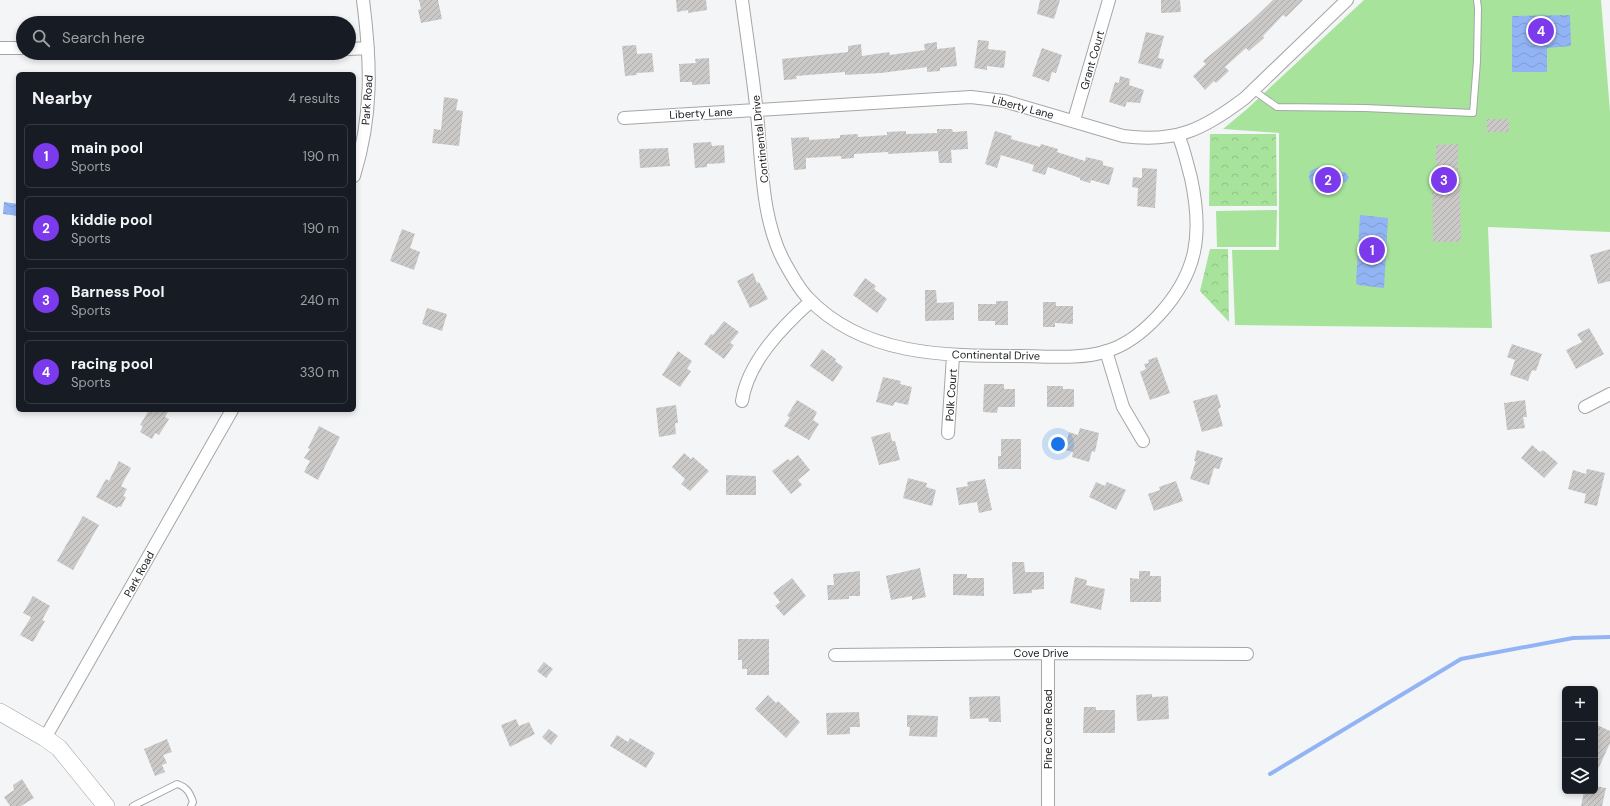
<!DOCTYPE html>
<meta charset="utf-8">
<style>
body{margin:0;font-family:"DM Sans",sans-serif;background:#242831;color:#f1f3f6}
.controls{position:absolute;right:12px;bottom:12px;display:grid;overflow:hidden;border-radius:6px;box-shadow:0 2px 6px #0003}
.controls button{width:36px;height:36px;display:grid;place-items:center;padding:0;border:0;border-bottom:1px solid #363941;background:#171b24;color:#f1f3f6;font:20px sans-serif}
.you{position:absolute;left:1058px;top:444px;width:14px;height:14px;margin:-10px;border:3px solid #fff;border-radius:50%;background:#1a73e8;box-shadow:0 0 0 6px #1a73e833}
.badge{display:grid;place-items:center;width:26px;height:26px;border-radius:50%;background:#7c3aed;color:#fff;font-size:13px;font-weight:700}
.pin{position:absolute;translate:-50% -50%;border:2px solid #fff;box-shadow:0 1px 4px #0006}
.list{margin:0;padding:0;list-style:none}
h2{display:flex;justify-content:space-between;align-items:center;height:52px;margin:0;padding:0 16px;font-size:17px}
h2 small{font-size:13px;font-weight:400;color:#9ea1a6}
.list li{display:grid;grid-template-columns:26px 1fr auto;gap:12px;align-items:center;box-sizing:border-box;height:64px;margin:0 8px 8px;padding:0 8px;border:1px solid #363941;border-radius:6px}
.list b{display:block;font-size:15px;white-space:nowrap}
.list p{margin:0;font-size:13px;white-space:nowrap;color:#9ea1a6}
.list em{font-size:13px;font-style:normal;color:#9ea1a6}
.icon{flex:none;width:22px;height:22px;fill:none;stroke:currentColor;stroke-width:2;stroke-linecap:round;stroke-linejoin:round}
.map{position:relative;flex:none;width:1610px;height:806px;overflow:hidden}
.search{position:absolute;background:#171b24;box-shadow:0 2px 6px #0003;left:16px;top:16px;width:340px;height:44px;display:flex;align-items:center;gap:10px;box-sizing:border-box;padding:0 14px;border-radius:22px;color:#9ea1a6;font-size:15px}
.panel{position:absolute;background:#171b24;box-shadow:0 2px 6px #0003;left:16px;top:72px;width:340px;height:340px;border-radius:6px}
.map>svg:first-child{display:block}
</style>
<div class="map">
<svg width="1610" height="806" viewBox="0 0 1610 806">
<defs>
<pattern id="forest-crowns" width="20" height="18" patternUnits="userSpaceOnUse"><rect width="20" height="18" fill="#a8e39c"/><path d="M2 6a3 3 0 1 1 6 0M12 15a3 3 0 1 1 6 0" fill="none" stroke="#90c286"/></pattern>
<pattern id="water-waves" width="16" height="10" patternUnits="userSpaceOnUse"><rect width="16" height="10" fill="#93b4f4"/><path d="M0 5q4-4 8 0t8 0" fill="none" stroke="#7e9ad1"/></pattern>
<pattern id="building-hatch" width="6" height="6" patternUnits="userSpaceOnUse"><rect width="6" height="6" fill="#cac9c7"/><path d="M-1 1l2-2M0 6l6-6M5 7l2-2" fill="none" stroke="#adacab"/></pattern>
</defs>
<rect width="100%" height="100%" fill="#f3f5f7"/>
<path fill="#a8e39c" d="M1364,0H1601L1610,112V232L1488,227L1492,328L1235,325L1232,250H1279V133L1223,129L1247,109Z
M1277,210L1276,247H1217L1216,211Z"/>
<path fill="url(#forest-crowns)" d="M1210,134H1276L1277,206H1209Z
M1210,249H1228L1229,322L1200,291Z"/>
<path fill="url(#water-waves)" d="M1570,15L1571,46L1547,48V72H1512V16Z
M1319,167L1327,174L1332,173L1335,175L1339,172H1345L1349,177L1346,182L1339,184L1333,191L1326,190L1320,184H1312L1309,178L1310,171Z
M4,202L18,204V216L3,214Z
M1360,215L1388,218L1384,288L1358,285L1356,283Z"/>
<g fill="none" stroke-linecap="round" stroke-linejoin="round">
<path stroke="#93b4f4" stroke-width="4" d="M1270,774L1461,659L1573,638L1610,637"/>
</g>
<path fill="url(#building-hatch)" d="M419,0H438L442,19L421,23L418,10L421,9Z
M676,0H706L707,10L688,13V10L677,12Z
M1040,0H1060L1054,19L1037,14Z
M1161,0H1180L1181,12L1161,13Z
M1273,0H1303L1286,17L1283,15L1263,36L1264,38L1249,51L1246,48L1225,67L1229,71L1216,83L1214,81L1205,90L1193,76L1206,64L1203,61L1250,22Z
M1146,32L1164,36L1158,58L1164,59L1161,69L1138,63Z
M978,40L989,41L988,49L1006,51L1004,68L987,66V70L974,68Z
M937,42V49L955,47L957,66L940,68V71L927,72V67L881,73L845,75V72L796,76L797,79L784,80L782,59L848,52V46L861,44L862,56L889,52L890,55L925,50L924,44Z
M636,45L637,54L652,53L654,72L636,73L637,75L625,76L622,46Z
M1042,48L1062,55L1056,73L1052,72L1049,82L1032,76Z
M709,58L710,84L692,85V82H680L679,64L696,63L695,59Z
M1120,76L1130,79L1129,85L1144,90L1140,103L1127,102L1125,107L1109,102L1115,82L1119,83Z
M444,97L458,99L456,110L463,111L459,146L432,143L434,129L441,130Z
M1487,119H1509V132H1487Z
M937,129H952L953,132L967,131L968,149L951,150L952,163H939L938,151L888,154V152L854,154V158L841,159V156L806,158V169L794,170L791,138L809,137V140L840,138V135L858,134V137L887,135V132L906,131V134L937,133Z
M995,131L1012,136L1011,139L1040,147L1041,144L1058,149L1057,152L1085,161L1086,157L1103,161V165L1114,168L1109,185L1091,180L1090,183L1080,180V178L1048,167L1045,175L1032,171L1034,165L1001,155L997,168L985,164Z
M711,142L712,146L724,145L725,163L707,164V167L695,168L693,143Z
M1458,144V174H1460L1461,242H1433L1432,174H1436V145Z
M668,148L670,166L640,168L639,149Z
M1142,168L1157,169L1155,208L1137,206L1138,188L1132,187L1133,177L1142,178Z
M402,229L415,234L410,248L420,252L414,270L390,261Z
M1610,249V281L1598,284L1590,255Z
M753,273L757,283L759,282L768,299L750,308L737,281Z
M865,278L876,286L874,289L887,299L877,313L853,295Z
M925,290H936L937,303L954,302V320L925,321Z
M996,301H1008V325H995V321H978V304H996Z
M1043,302H1056V306H1073V324L1055,323V327H1043Z
M427,308L447,314L442,331L422,324Z
M724,321L739,332L730,343L734,345L724,359L704,344L711,334L713,335Z
M1589,328L1604,354L1576,369L1566,350L1582,342L1577,334Z
M1512,344L1542,354L1536,371L1532,370L1528,381L1510,375L1515,360L1507,357Z
M822,349L836,359L835,361L843,367L833,382L810,366Z
M678,351L692,361L687,369L691,371L680,387L662,375Z
M1157,357L1170,393L1150,400L1140,372L1146,369L1144,364L1149,363L1148,360Z
M883,377L901,381L900,384L912,387L908,405L895,402L893,406L876,402Z
M984,384H1004V389H1015V407H998L997,413L983,412Z
M1047,386H1063V389H1074V407H1047Z
M1217,394L1221,407L1218,409L1223,426L1202,432L1193,401Z
M797,400L817,412L813,420L819,424L809,440L784,426L790,417L787,416Z
M1525,400L1527,417H1523L1525,428L1507,430L1504,403Z
M676,405L678,423H675L676,434L659,437L656,408Z
M149,410H169L165,417L169,419L159,435L155,433L152,439L140,432L143,426L140,425Z
M319,426L340,437L318,480L304,472L310,461L304,458L310,449L308,448Z
M1080,428L1099,433L1095,452L1092,451L1089,462L1072,457L1073,452L1065,450L1069,432L1078,435Z
M890,432L892,441H895L900,460L879,465L871,437Z
M1001,439H1021V469H998V456H1001Z
M1532,445L1540,452L1543,450L1558,463L1544,478L1521,458Z
M1197,450L1223,458L1219,469L1214,468L1209,485L1190,479L1196,461H1194Z
M684,453L691,459L693,457L709,471L690,491L681,484L685,479L672,467Z
M798,455L810,470L798,480L802,485L791,494L772,471L788,459L790,461Z
M119,461L131,468L121,486L127,489L123,496L126,497L121,507L118,506L117,508L96,497L106,479L109,481Z
M1587,469L1605,473L1597,506L1584,503L1586,494L1568,489L1573,470L1586,474Z
M726,475L756,476V495H726Z
M908,478L927,483L926,487L936,490L932,506L903,498Z
M985,479L992,510L979,513L977,502L959,505L956,488L968,486L967,482Z
M1176,481L1183,501L1154,511L1148,494L1160,490L1159,487Z
M1096,482L1105,486L1107,482L1126,490L1116,510L1089,497Z
M83,516L99,525L73,570L57,561Z
M1012,562H1024L1025,572H1044V589L1032,590V593L1013,594Z
M920,568L926,597L912,600V596L891,600L886,576Z
M860,571V596H849V599L828,600L827,585H834L833,574Z
M1139,571H1150V576H1161V602H1130V578L1139,579Z
M953,574H967V578H984V596L953,595Z
M1075,577L1087,580L1086,585L1105,589L1101,610L1070,603Z
M792,578L806,596L784,616L775,606L780,602L773,593Z
M33,596L50,606L42,620L45,621L33,642L20,635L31,617L23,613Z
M738,639H769V675H747V669H742V660H738Z
M544,662L553,669L546,678L537,671Z
M1152,694V697L1168,696L1169,719L1137,721L1136,695Z
M768,695L776,703L778,701L800,722L786,738L755,709Z
M1000,696L1001,722H989L988,718L970,719L969,697Z
M1084,707H1096V710H1115V733H1083Z
M859,712L860,727H850V734L827,735L826,713Z
M907,715L938,716L937,737L909,736L910,727H907Z
M516,719L519,726L529,722L535,734L510,747L501,725Z
M1595,724L1610,731V743L1595,776Z
M549,729L558,736L551,745L542,737Z
M617,735L628,742L630,738L655,753L646,768L610,746Z
M167,739L172,752L163,755L167,763L162,765L165,772L155,776L144,749Z
M22,779L34,798L21,806H10L4,797L14,790L13,785Z
M1595,786L1606,788L1602,806H1581L1584,791H1595Z"/>
<g fill="none" stroke-linecap="round" stroke-linejoin="round">
<g stroke="#a4a6a7" stroke-width="8">
<path id="lane" d="M1253,90L1277,107L1365,108L1473,113L1477,61L1478,8L1477,0
M133,806L177,784C187,787 190,793 193,802L191,806"/>
</g>
<g stroke="#a4a6a7" stroke-width="14">
<path id="street" d="M742,0C747,38 753,76 757,114C762,162 761,222 786,265C792,276 799,289 808,298C863,356 945,356 1019,356C1048,356 1080,360 1107,351C1127,345 1144,331 1158,316C1198,273 1203,234 1191,178C1187,164 1184,148 1178,135
M0,48H23
M349,49L368,48
M624,118L971,97L1004,101L1123,136C1176,143 1203,130 1245,98L1347,0
M1074,120L1109,0
M354,176C373,114 371,63 363,0
M1106,351L1123,407L1143,441
M742,401C748,362 782,327 811,301
M1585,407L1610,394
M948,433L953,356
M1048,653V806
M835,655L1048,653L1247,654
M45,738L232,410"/>
</g>
<g stroke="#a4a6a7" stroke-width="18">
<path id="secondary" d="M0,712L45,738L59,748L106,806"/>
</g>
<use href="#lane" stroke="#fff" stroke-width="6"/>
<use href="#street" stroke="#fff" stroke-width="12"/>
<use href="#secondary" stroke="#fff" stroke-width="17"/>
</g>
<g text-anchor="middle" stroke-width="3" stroke-linejoin="round" paint-order="stroke">
<g font-size="11" fill="#222223" stroke="#fff">
<text transform="translate(1092 60) rotate(-74)" y="4">Grant Court</text>
<text transform="translate(367 100) rotate(-86)" y="4">Park Road</text>
<text transform="translate(1023 107) rotate(15)" y="4">Liberty Lane</text>
<text transform="translate(701 113) rotate(-3)" y="4">Liberty Lane</text>
<text transform="translate(760 139) rotate(-96)" y="4">Continental Drive</text>
<text transform="translate(996 355) rotate(1)" y="4">Continental Drive</text>
<text transform="translate(951 395) rotate(-86)" y="4">Polk Court</text>
<text transform="translate(139 574) rotate(-61)" y="4">Park Road</text>
<text x="1041" y="657">Cove Drive</text>
<text transform="translate(1048 729) rotate(-90)" y="4">Pine Cone Road</text>
</g>
</g>
</svg>
<div class="controls">
<button>+</button>
<button>−</button>
<button><svg class="icon" aria-label="layers" viewBox="0 0 24 24"><path d="M12 4l9 5-9 5-9-5zM3 14l9 5 9-5"/></svg></button>
</div>
<div class="you"></div>
<div class="pin badge" style="left:1372px;top:250px">1</div>
<div class="pin badge" style="left:1328px;top:180px">2</div>
<div class="pin badge" style="left:1444px;top:180px">3</div>
<div class="pin badge" style="left:1541px;top:31px">4</div>
<div class="search"><svg class="icon" aria-label="search" viewBox="0 0 24 24"><circle cx="10" cy="10" r="6"/><path d="M15 15l6 6"/></svg>Search here</div>
<section class="panel">
<h2>Nearby<small>4 results</small></h2>
<ul class="list">
<li><span class="badge">1</span><div><b>main pool</b><p>Sports</p></div><em>190 m</em></li>
<li><span class="badge">2</span><div><b>kiddie pool</b><p>Sports</p></div><em>190 m</em></li>
<li><span class="badge">3</span><div><b>Barness Pool</b><p>Sports</p></div><em>240 m</em></li>
<li><span class="badge">4</span><div><b>racing pool</b><p>Sports</p></div><em>330 m</em></li>
</ul>
</section>
</div>
